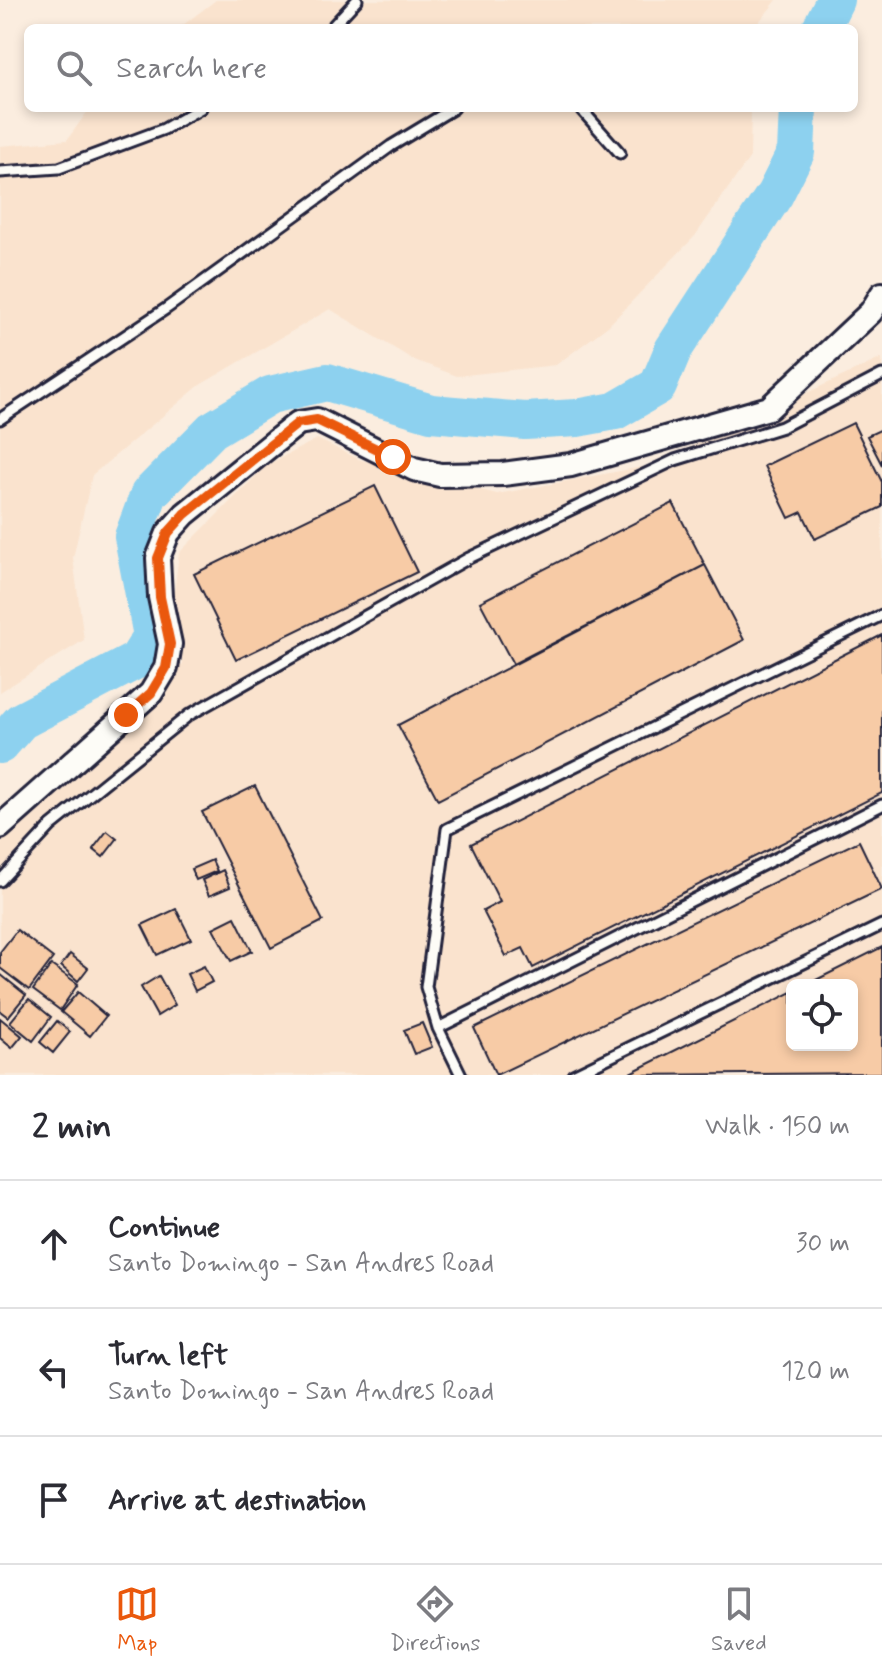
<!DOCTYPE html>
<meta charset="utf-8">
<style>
body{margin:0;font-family:Mynerve,sans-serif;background:#f7f7f7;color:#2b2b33}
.controls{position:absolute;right:24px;bottom:24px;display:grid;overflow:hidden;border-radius:12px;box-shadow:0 4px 12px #0003}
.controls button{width:72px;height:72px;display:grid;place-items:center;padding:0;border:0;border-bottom:2px solid #e1e1e2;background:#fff;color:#2b2b33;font:40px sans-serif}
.stop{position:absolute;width:24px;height:24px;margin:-18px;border:6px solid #ea580c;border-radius:50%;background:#fff}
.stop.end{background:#ea580c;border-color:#fff;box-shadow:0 2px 8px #0008}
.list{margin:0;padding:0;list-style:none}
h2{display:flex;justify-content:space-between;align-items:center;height:104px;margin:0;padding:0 32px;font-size:34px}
h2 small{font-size:26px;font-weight:400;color:#7c7c81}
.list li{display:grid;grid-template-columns:52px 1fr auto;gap:24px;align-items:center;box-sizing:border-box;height:128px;padding:0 32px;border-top:2px solid #e1e1e2}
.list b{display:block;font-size:30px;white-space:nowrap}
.list p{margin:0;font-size:26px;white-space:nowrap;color:#7c7c81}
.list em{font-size:26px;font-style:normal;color:#7c7c81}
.icon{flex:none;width:44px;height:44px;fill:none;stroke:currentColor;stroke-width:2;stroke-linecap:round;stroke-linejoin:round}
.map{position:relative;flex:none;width:882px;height:1075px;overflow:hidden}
.search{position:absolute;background:#fff;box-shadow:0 4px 12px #0003;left:24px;right:24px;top:24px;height:88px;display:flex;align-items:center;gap:20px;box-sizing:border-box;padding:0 28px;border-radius:12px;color:#7c7c81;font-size:30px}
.sheet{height:488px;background:#fff}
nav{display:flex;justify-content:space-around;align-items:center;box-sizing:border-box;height:112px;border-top:2px solid #e1e1e2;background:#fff;font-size:22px;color:#7c7c81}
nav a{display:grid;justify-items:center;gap:4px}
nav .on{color:#ea580c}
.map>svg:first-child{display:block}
</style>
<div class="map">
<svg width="882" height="1075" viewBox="0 0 882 1075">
<rect width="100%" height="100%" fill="#fbeddf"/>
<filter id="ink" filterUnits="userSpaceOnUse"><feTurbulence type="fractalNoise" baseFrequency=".0125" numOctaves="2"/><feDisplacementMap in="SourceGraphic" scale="16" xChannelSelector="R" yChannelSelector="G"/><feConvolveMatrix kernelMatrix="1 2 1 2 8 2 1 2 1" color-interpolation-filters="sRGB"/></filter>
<g filter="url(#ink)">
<path fill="#fae3ce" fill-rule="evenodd" d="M216,0H777L754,28H179Z
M90,108H751L750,157L695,236L608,326L556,365L457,376L412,359L330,309L200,385L92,475L73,558L84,640L0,692V146L67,140Z
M882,358V1075H0V845L18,822L183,664L173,603L179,553L267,465L317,439L361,460L497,494L652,465ZM792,985H852V1045H792Z"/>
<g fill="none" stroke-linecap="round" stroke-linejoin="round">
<path stroke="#8dd1ef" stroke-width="38" d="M821,28L835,0
M0,745L21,721L137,660L152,636L133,537L149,494L212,430L270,395L327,382L431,413L525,421L577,418L615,411L658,386L673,350L775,194L796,152L798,108"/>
</g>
<path fill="#f7cba6" stroke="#22223b" stroke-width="2" d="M853,423L882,482V507L815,539L802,512L789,518L764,466Z
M882,429V465L867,436Z
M375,486L417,572L236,660L194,574Z
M673,503L705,565L513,664L480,602Z
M705,565L744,640L438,800L398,725Z
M882,635V793L533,968L523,948L506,956L483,911L500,902L471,844Z
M255,786L323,921L271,948L202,812Z
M107,831L117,839L103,857L93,849Z
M859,841L882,889L496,1075L474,1028Z
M212,860L217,871L196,880L191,869Z
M223,870L230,887L209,896L202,880Z
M176,909L191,939L157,955L142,925Z
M235,917L252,951L231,961L213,928Z
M17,930L53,958L29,990L0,968V952Z
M882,947V1073L626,1075L792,992V1045H852V985H806Z
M70,954L88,968L78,981L61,966Z
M51,965L78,984L60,1010L33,990Z
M204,966L212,982L195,991L187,974Z
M0,974L26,995L8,1017L0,1011Z
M159,976L175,1005L157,1016L141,987Z
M78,992L106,1016L90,1036L61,1012Z
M29,999L51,1017L33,1041L10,1022Z
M0,1018L22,1036L12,1048L0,1038Z
M57,1021L70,1032L53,1053L40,1042Z
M422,1023L432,1047L414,1054L404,1030Z"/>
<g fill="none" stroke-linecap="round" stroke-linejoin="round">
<g stroke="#22223b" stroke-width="15">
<path id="service" d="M331,28L357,0
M580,108L620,153
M0,172L59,168L164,129L201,108
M0,419L167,308L391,146L454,108
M0,881L51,826L189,715L469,558L675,460L782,427L882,375
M438,1028L882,805
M461,1075L438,1028L426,987L447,829L882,615
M573,1075L882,925"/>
</g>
<g stroke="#22223b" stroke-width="28">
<path id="tertiary" d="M0,827L151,693L166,668L170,644L160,597L158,558L168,533L185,514L298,423L317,420L414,469L440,475L503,474L571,465L769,408L871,312L882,294"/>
</g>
<use href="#service" stroke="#fdfcf7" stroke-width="9"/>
<use href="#tertiary" stroke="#fdfcf7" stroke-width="22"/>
</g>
</g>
<g fill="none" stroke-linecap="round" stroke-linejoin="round" filter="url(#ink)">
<path stroke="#ea580c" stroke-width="10" d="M126,715L151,693L166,668L170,644L160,597L158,558L168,533L185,514L298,423L317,420L393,457"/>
</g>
</svg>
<div class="controls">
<button><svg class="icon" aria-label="locate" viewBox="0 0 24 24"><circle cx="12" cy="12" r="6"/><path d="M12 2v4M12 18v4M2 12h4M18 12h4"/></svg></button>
</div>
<div class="stop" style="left:393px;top:457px"></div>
<div class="stop end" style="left:126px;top:715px"></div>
<div class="search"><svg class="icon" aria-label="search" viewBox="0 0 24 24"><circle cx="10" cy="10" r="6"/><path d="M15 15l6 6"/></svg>Search here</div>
</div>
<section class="sheet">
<h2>2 min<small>Walk · 150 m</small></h2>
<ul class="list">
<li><svg class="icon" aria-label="ahead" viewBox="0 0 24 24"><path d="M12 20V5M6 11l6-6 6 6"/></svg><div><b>Continue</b><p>Santo Domingo - San Andres Road</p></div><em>30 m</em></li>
<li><svg class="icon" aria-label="left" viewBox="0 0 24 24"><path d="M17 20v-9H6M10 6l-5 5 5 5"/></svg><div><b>Turn left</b><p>Santo Domingo - San Andres Road</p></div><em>120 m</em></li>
<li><svg class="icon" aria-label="arrive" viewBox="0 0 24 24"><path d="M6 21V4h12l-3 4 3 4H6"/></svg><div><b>Arrive at destination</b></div></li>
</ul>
</section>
<nav>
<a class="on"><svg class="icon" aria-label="map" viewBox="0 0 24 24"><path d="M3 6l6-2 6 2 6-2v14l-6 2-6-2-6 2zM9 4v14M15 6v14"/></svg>Map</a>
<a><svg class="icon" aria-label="directions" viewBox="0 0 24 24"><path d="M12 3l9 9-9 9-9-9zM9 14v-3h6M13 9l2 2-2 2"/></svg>Directions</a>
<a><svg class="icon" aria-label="saved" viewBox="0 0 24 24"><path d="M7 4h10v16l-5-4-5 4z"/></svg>Saved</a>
</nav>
